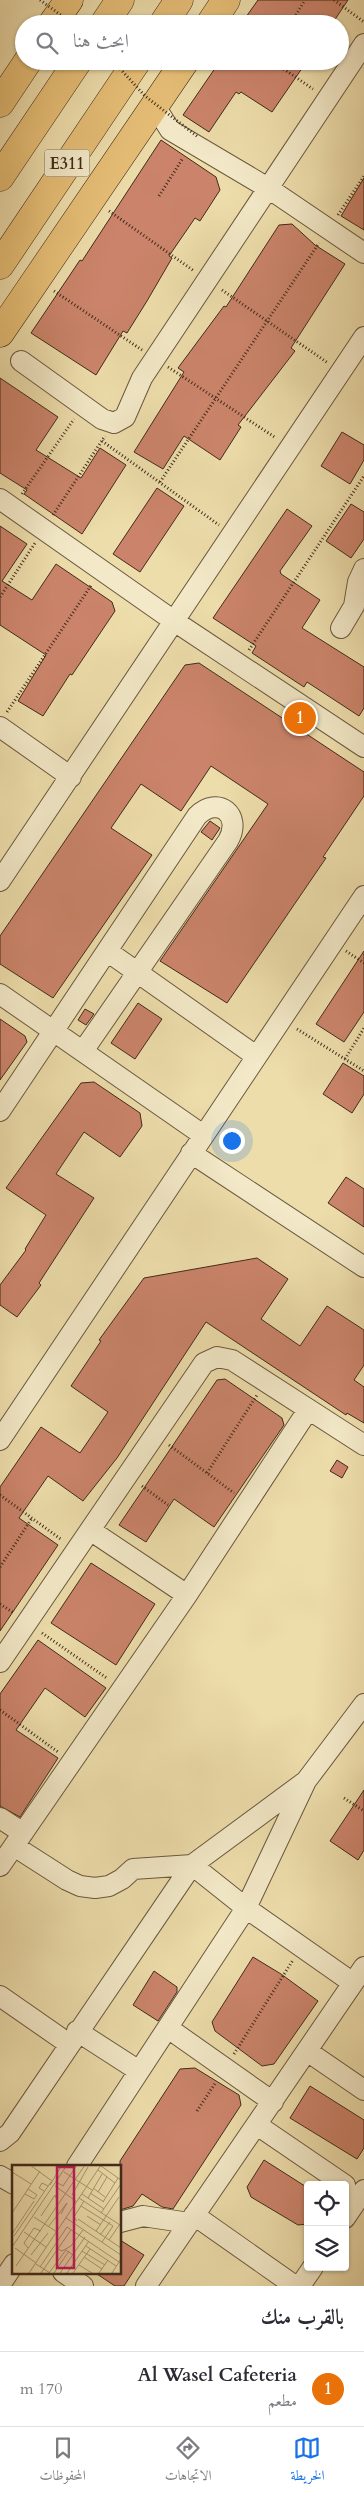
<!DOCTYPE html>
<html lang="ar">
<meta charset="utf-8">
<style>
body{margin:0;font-family:Cardo,Amiri,serif;background:#f7f7f7;color:#2b2b33;direction:rtl}
.controls{position:absolute;right:15px;bottom:15px;display:grid;overflow:hidden;border-radius:5px;box-shadow:0 1px 4px #0004}
.controls button{width:45px;height:45px;display:grid;place-items:center;padding:0;border:0;border-bottom:1px solid #e1e1e2;background:#fff;color:#2b2b33;font:25px sans-serif}
.you{position:absolute;left:231px;top:1140px;width:18px;height:18px;margin:-12px;border:4px solid #fff;border-radius:50%;background:#1a73e8;box-shadow:0 0 0 8px #1a73e833}
.badge{display:grid;place-items:center;width:32px;height:32px;border-radius:50%;background:#1a73e8;color:#fff;font-size:16px;font-weight:700}
.pin{position:absolute;translate:-50% -50%;border:2px solid #fff;box-shadow:0 1px 5px #0006}
.list{margin:0;padding:0;list-style:none}
h2{display:flex;justify-content:space-between;align-items:center;height:65px;margin:0;padding:0 20px;font-size:21px}
h2 small{font-size:16px;font-weight:400;color:#7c7c81}
.list li{display:grid;grid-template-columns:32px 1fr auto;gap:15px;align-items:center;box-sizing:border-box;height:75px;padding:0 20px;border-top:1px solid #e1e1e2}
.list b{display:block;font-size:19px;white-space:nowrap}
.list p{margin:0;font-size:16px;white-space:nowrap;color:#7c7c81}
.list em{font-size:16px;font-style:normal;color:#7c7c81}
.icon{flex:none;width:28px;height:28px;fill:none;stroke:currentColor;stroke-width:2;stroke-linecap:round;stroke-linejoin:round}
.map{position:relative;flex:none;width:364px;height:2286px;overflow:hidden;direction:ltr}
.search{position:absolute;background:#fff;box-shadow:0 1px 4px #0004;left:15px;right:15px;top:15px;height:55px;display:flex;align-items:center;gap:12px;box-sizing:border-box;padding:0 18px;border-radius:28px;color:#7c7c81;font-size:19px}
.sheet{height:140px;background:#fff}
nav{display:flex;justify-content:space-around;align-items:center;box-sizing:border-box;height:70px;border-top:1px solid #e1e1e2;background:#fff;font-size:14px;color:#7c7c81}
nav a{display:grid;justify-items:center;gap:2px}
nav .on{color:#1a73e8}
.map>svg:first-child{display:block}
</style>
<div class="map">
<svg width="364" height="2286" viewBox="0 0 364 2286">
<rect width="100%" height="100%" fill="#edddab"/>
<filter id="stains"><feTurbulence type="fractalNoise" baseFrequency=".004" numOctaves="4"/><feColorMatrix values="0 0 0 0 .2 0 0 0 0 .09 0 0 0 0 .02 0 0 0 .5 -.17"/></filter>
<radialGradient id="worn" r=".72"><stop offset=".6" stop-color="#630" stop-opacity="0"/><stop offset="1" stop-color="#630" stop-opacity=".3"/></radialGradient>
<path fill="#cb846b" stroke="#402b1b" d="M258,0H348L332,24H241Z
M220,61H307L272,112L241,92L239,94L236,92L209,132L183,115Z
M161,140L216,177L220,190L200,221L195,218L169,256L172,258L147,301L127,333L123,331L96,375L31,333L80,260L82,261Z
M364,178V230L341,216Z
M292,224L315,245L345,264L291,348L295,351L238,425L241,427L220,460L184,436L163,469L134,452L184,372L178,368L224,306L226,307L279,225Z
M0,378L58,417L36,450L81,478L100,448L126,465L82,534L24,494L27,490L0,473Z
M342,432L364,445V460L350,484L321,466Z
M157,488L184,506L140,572L113,554Z
M351,504L364,512V539L351,558L326,541Z
M287,509L312,526L280,571L281,574L320,600L302,628L364,667V708L359,716L307,682L304,687L252,653L256,646L213,618Z
M0,526L27,544L2,581L32,600L56,564L112,602L115,611L72,675L70,674L43,716L18,701L46,655L0,625Z
M199,663L364,772V796L323,857L326,858L227,1003L160,961L268,804L211,766L181,811L141,784L111,828L152,855L53,998L0,964V936L185,665Z
M210,821L220,828L212,840L201,832Z
M364,951V1012L344,1042L316,1024Z
M138,1003L162,1019L135,1059L111,1043Z
M85,1009L94,1014L86,1025L78,1020Z
M0,1019L25,1036L27,1042L0,1080Z
M343,1063L364,1076V1094L352,1113L323,1094Z
M94,1082L140,1113L142,1126L120,1157L84,1132L56,1174L94,1198L39,1283L41,1285L17,1317L0,1305V1285L26,1250L25,1249L46,1215L6,1188L81,1083Z
M346,1177L364,1189V1227L328,1203Z
M257,1258L288,1279L261,1319L300,1346L327,1306L364,1330V1365L354,1380L364,1387V1423L347,1413L346,1415L206,1322L117,1458L83,1501L48,1476L19,1518L58,1545L0,1631V1487L41,1427L80,1453L108,1412L71,1386L101,1341L99,1340L144,1278Z
M225,1379L282,1418L284,1425L214,1527L174,1499L146,1542L119,1525L217,1380Z
M337,1460L348,1467L342,1478L330,1471Z
M91,1563L155,1604L116,1665L51,1623Z
M38,1640L106,1688L85,1717L45,1688L16,1730L58,1758L20,1817L0,1806V1694Z
M364,1790V1850L358,1860L330,1841Z
M253,1957L281,1974L318,2001L274,2064L262,2066L215,2031L212,2022Z
M154,1971L177,1987V1992L158,2021L133,2005Z
M195,2068L239,2095L241,2105L173,2209L162,2207L142,2194L133,2206L120,2210V2161L180,2069Z
M310,2086L364,2120V2148L357,2159L290,2118Z
M264,2160L308,2188V2224L298,2225L251,2197L247,2187Z
M120,2240L144,2255L124,2286H115L94,2272H120Z"/>
<g fill="none" stroke-linecap="round" stroke-linejoin="round">
<g stroke="#6b583f" stroke-width="22">
<path id="minor" d="M155,106L170,130L268,188L364,253
M21,361L102,419L114,423L125,417L142,378L364,44
M0,499L174,621L364,747
M341,628L354,606L358,582L364,569
M0,727L71,777
M0,881L364,337
M107,951L256,1056
M0,994L203,1135
M0,1111L197,816C218,795 243,815 228,841L83,1051
M191,1153L364,1267
M0,1440L364,896
M90,1530L187,1595
M0,1662L204,1363L217,1357L232,1360L364,1445
M0,1818L23,1833
M14,1846L67,1880L80,1886L95,1888L109,1886L122,1879L133,1869L192,1865L306,1781L364,1704
M0,1866L187,1595L308,1410
M0,1996L69,2044
M168,2028L273,2102
M77,2031L139,2071
M307,2051L364,2090
M257,2125L345,2185
M0,2141L10,2133L192,1865L246,1908L353,1983
M77,2166L246,1908L306,1781
M0,2176L14,2184
M194,2215L295,2286
M345,2218L364,2190
M120,2222L143,2216L189,2223
M63,2272L83,2286
M0,2285L14,2264
M146,2286L364,1967
M300,2286L313,2267"/>
</g>
<g stroke="#402b1b" stroke-width="29">
<path id="highway" d="M52,24L69,0
M104,24L120,0
M163,24L179,0
M210,24L226,0
M0,103L28,61
M0,177L78,61
M0,265L137,61
M0,333L185,61"/>
</g>
<path stroke="#402b1b" stroke-width="3" stroke-dasharray="1 2.5" stroke-linecap="butt" d="M334,0L364,22
M294,18L305,0
M272,61L313,89
M159,196L183,158
M109,211L194,271
M338,215L364,176
M222,290L328,363
M54,291L142,350
M168,367L276,438
M102,441L219,525
M160,482L319,243
M22,494L74,419
M53,515L105,436
M0,597L35,543
M249,650L364,476
M7,712L92,584
M346,951L364,963
M297,1029L364,1071
M345,1059L364,1028
M169,1445L234,1493
M207,1473L257,1395
M142,1486L168,1505
M0,1495L62,1540
M0,1567L32,1518
M0,1604L14,1613
M42,1633L108,1679
M0,1710L58,1752
M344,1798L364,1811
M234,2054L293,1960
M197,2111L216,2082"/>
<use href="#minor" stroke="#f3e9c8" stroke-width="20"/>
<use href="#highway" stroke="#e6be76" stroke-width="28"/>
<path stroke="#402b1b" stroke-width="3" stroke-dasharray="1 2.5" stroke-linecap="butt" d="M40,0L73,24
M113,61L145,96L198,137"/>
</g>
<g text-anchor="middle" stroke-width="4" stroke-linejoin="round" paint-order="stroke">
<rect fill="#f3e9c8" stroke="#76644f" stroke-width="1" x="44.5" y="149.5" width="45" height="27" rx="4"/>
<g font-size="16" font-weight="bold" fill="#402b1b">
<text x="67" y="169">E311</text>
</g>
</g>
<g transform="translate(12 2165)">
<rect width="109" height="109" fill="#edddab"/>
<path fill="none" stroke="#a89671" stroke-width="1" d="M18,0L40,16M89,1L109,15M86,5L103,18M0,7L19,19M52,7L80,25M46,18L51,21L65,0M38,20L50,0M43,21L65,37M81,23L93,32M32,26L27,23L30,18L36,21M86,27L95,12M78,28L92,37M13,29L22,34L25,30L16,24M70,29L92,44M60,30L76,2M67,33L108,60M76,33L90,9M91,37L106,13M69,41L101,61M0,48L28,6M89,48L109,19M29,51L43,30L44,33M75,51L89,60M22,52L45,67M54,53L109,90M66,54L109,83M65,56L62,52L72,36M36,62L55,38L49,49M84,66L107,32M12,67L34,82M0,69L22,36M88,70L98,57M2,71L39,17M97,75L108,59M90,77L101,61M74,81L104,101M0,82L55,0M3,83L24,98M16,83L12,78L22,63L29,66M46,84L50,86L59,81L71,65M70,86L93,100M19,90L36,68M72,92L90,104M24,99L38,108M67,100L80,108M4,101L73,0M28,102L55,62L107,97M17,108L89,0M29,108L59,65M37,108L54,85L61,90M42,108L57,86M48,108L73,72M55,108L77,76M61,108L78,84M87,108L96,95M100,108L109,94"/>
<path fill="#c2185b" fill-opacity="0.15" stroke="#c2185b" stroke-width="2.5" d="M45,2H62V103H45Z"/>
<rect width="109" height="109" fill="none" stroke="#402b1b" stroke-width="2.5"/>
</g>
<rect width="100%" height="100%" filter="url(#stains)"/>
<rect width="100%" height="100%" fill="url(#worn)"/>
</svg>
<div class="controls">
<button><svg class="icon" aria-label="locate" viewBox="0 0 24 24"><circle cx="12" cy="12" r="6"/><path d="M12 2v4M12 18v4M2 12h4M18 12h4"/></svg></button>
<button><svg class="icon" aria-label="layers" viewBox="0 0 24 24"><path d="M12 4l9 5-9 5-9-5zM3 14l9 5 9-5"/></svg></button>
</div>
<div class="you"></div>
<div class="pin badge" style="left:300px;top:718px;background:#e8710a">1</div>
<div class="search"><svg class="icon" aria-label="search" viewBox="0 0 24 24"><circle cx="10" cy="10" r="6"/><path d="M15 15l6 6"/></svg>ابحث هنا</div>
</div>
<section class="sheet">
<h2>بالقرب منك<small></small></h2>
<ul class="list">
<li><span class="badge" style="background:#e8710a">1</span><div><b>Al Wasel Cafeteria</b><p>مطعم</p></div><em>170 m</em></li>
</ul>
</section>
<nav>
<a class="on"><svg class="icon" aria-label="map" viewBox="0 0 24 24"><path d="M3 6l6-2 6 2 6-2v14l-6 2-6-2-6 2zM9 4v14M15 6v14"/></svg>الخريطة</a>
<a><svg class="icon" aria-label="directions" viewBox="0 0 24 24"><path d="M12 3l9 9-9 9-9-9zM9 14v-3h6M13 9l2 2-2 2"/></svg>الاتجاهات</a>
<a><svg class="icon" aria-label="saved" viewBox="0 0 24 24"><path d="M7 4h10v16l-5-4-5 4z"/></svg>المحفوظات</a>
</nav>
